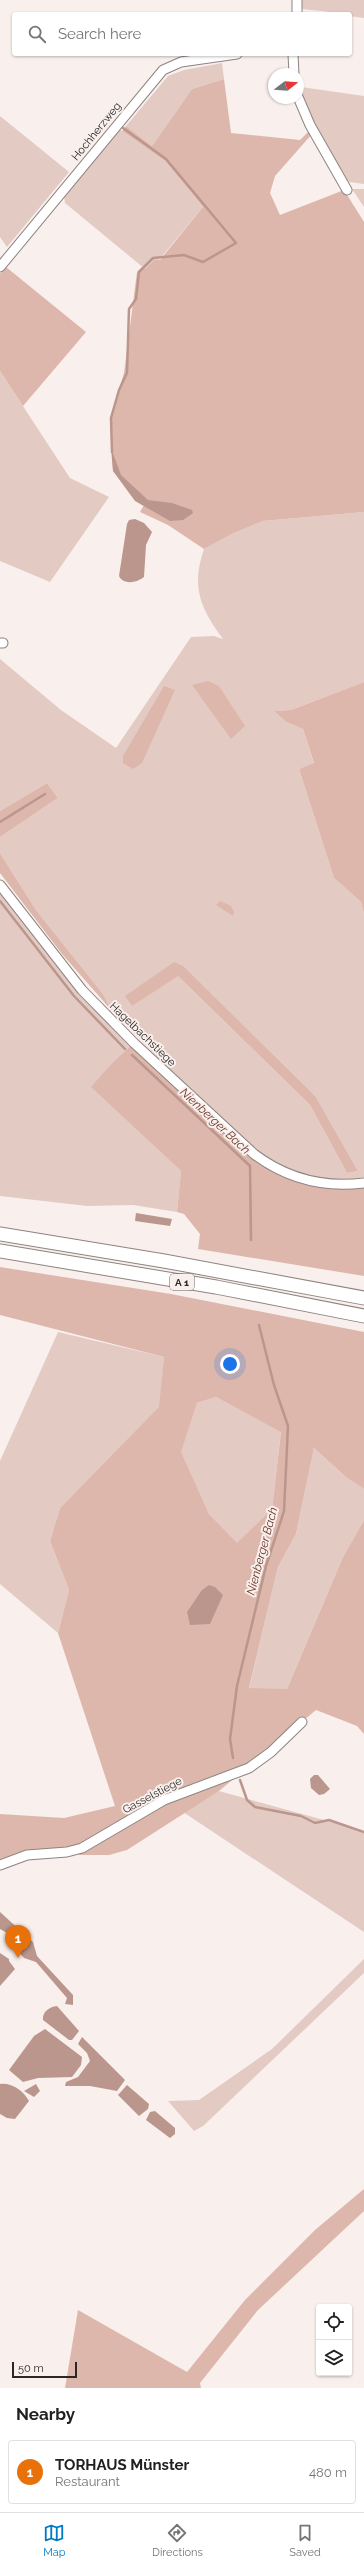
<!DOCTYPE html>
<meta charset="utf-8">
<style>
body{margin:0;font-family:Raleway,sans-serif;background:#f6f6f6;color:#202124}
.controls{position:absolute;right:12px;bottom:12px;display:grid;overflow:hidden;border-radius:4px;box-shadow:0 1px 3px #0004}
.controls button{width:36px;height:36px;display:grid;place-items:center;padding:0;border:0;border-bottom:1px solid #e0e0e0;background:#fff;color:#202124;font:20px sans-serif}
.compass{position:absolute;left:268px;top:68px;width:36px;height:36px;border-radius:50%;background:#fff;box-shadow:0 1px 3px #0004;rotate:73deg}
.scale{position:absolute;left:12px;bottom:10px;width:65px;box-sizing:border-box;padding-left:4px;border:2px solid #2a2726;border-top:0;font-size:11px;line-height:14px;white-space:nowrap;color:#2a2726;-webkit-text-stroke:3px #f9efec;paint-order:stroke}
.you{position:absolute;left:230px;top:1364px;width:14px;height:14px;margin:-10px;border:3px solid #fff;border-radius:50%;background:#1a73e8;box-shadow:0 0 0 6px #1a73e833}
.badge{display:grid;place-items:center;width:26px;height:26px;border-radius:50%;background:#017ac4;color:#fff;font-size:13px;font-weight:700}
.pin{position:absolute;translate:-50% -33px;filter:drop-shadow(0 1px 2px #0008)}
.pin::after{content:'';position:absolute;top:21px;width:14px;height:12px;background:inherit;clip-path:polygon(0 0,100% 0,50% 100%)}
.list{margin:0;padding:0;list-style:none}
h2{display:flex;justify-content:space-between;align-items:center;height:52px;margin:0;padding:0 16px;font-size:17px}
h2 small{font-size:13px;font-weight:400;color:#757577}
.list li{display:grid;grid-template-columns:26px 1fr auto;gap:12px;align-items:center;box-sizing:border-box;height:64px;margin:0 8px 8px;padding:0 8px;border:1px solid #e0e0e0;border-radius:4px}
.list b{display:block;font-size:15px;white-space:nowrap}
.list p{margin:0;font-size:13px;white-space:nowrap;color:#757577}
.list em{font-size:13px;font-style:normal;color:#757577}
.icon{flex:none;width:22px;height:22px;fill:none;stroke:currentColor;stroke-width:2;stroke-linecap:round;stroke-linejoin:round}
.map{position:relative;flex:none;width:364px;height:2388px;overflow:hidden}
.search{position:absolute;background:#fff;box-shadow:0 1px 3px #0004;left:12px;right:12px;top:12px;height:44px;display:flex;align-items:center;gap:10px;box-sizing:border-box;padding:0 14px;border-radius:4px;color:#757577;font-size:15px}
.sheet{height:124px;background:#fff}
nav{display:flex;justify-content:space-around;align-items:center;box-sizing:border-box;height:56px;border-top:1px solid #e0e0e0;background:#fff;font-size:11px;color:#757577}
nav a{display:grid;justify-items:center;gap:2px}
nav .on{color:#017ac4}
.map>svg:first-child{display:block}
</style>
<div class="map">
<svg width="364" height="2388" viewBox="0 0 364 2388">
<rect width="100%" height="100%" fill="#f9efec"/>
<path fill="#e3cbc4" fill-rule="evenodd" d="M302,0H364V18L350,16V14L302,9Z
M222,63L224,79L192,89L152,146L126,126L168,76L184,70Z
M301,87L364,96V184L349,182C335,159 303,113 301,87Z
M0,116L69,172L7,247L0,237Z
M119,129L165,161L203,207L159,260H154L145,269L65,203L64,196Z
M352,189H364V207Z
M0,371L70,478L109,497L50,582L0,561Z
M364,512V682L291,710L274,711L286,722L303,729L314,764L299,769L334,878L361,902L364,914V1177L346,1181L310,1179L265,1160L213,1114L112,1011L103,994L36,910L0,853V837L58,798L47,783L0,811V659L61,710L116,748L191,637L214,636L223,639C200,608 191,587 204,549L234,533L263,521ZM178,976L316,1097L358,1171L347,1173L310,1105Z
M0,891L131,1046L113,1062L92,1087L181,1171L177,1212L133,1205L87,1206L0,1196Z
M58,1332L164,1357L160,1407L60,1508L50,1541L69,1590L58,1633L0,1584V1461Z
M216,1397L281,1431L272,1509L237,1544L209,1514L180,1452L197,1403Z
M314,1448L347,1478L364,1489V1520L343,1557L287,1689H249L278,1567L296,1534Z
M219,1791L364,1831V1932L183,1812Z
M364,1959V1973L203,2126L194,2131L168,2101L199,2100L272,2049Z"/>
<path fill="#deb7ac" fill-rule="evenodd" d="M224,79L231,133L300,140L309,131L312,134L275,176L270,193L280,215L344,190L364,222V512L263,521L234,533L204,549L168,525L140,512L144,505L113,471L110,418L124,373L137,272L142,267L145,269L154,260H160L203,207L165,161L122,131L126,126L152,146L192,89Z
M6,267L86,332L23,406L0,371V274Z
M208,681L219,686L245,726L231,739L192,685Z
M364,682V914L361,902L334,878L299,769L314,763L303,729L286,722L274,711L291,710Z
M164,686L175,690L142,763L133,769L123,763V756Z
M47,783L58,798L0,837V811Z
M0,853L36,910L103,994L112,1011L62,954L0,873Z
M220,901L231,906L234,912L233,916L216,905Z
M174,962L183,966L316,1097L358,1171L347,1173L310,1105L178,976L132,1006L125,996Z
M134,1043L254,1154L300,1179L364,1183V1276L198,1249L200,1234L184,1214L177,1212L181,1171L91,1087L113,1062Z
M0,1267L171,1294L364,1332V1489L347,1478L314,1448L296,1534L278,1567L249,1688L287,1689L343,1557L364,1520V1734L357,1726L316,1710L219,1791L127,1850L109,1855H79L80,1847L0,1861V1814L64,1818L115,1806L58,1633L69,1590L50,1541L60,1508L159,1407L164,1357L0,1315ZM216,1397L281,1432L272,1509L237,1543L209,1514L181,1452L197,1403Z
M364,2189V2211L258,2310L200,2383L201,2388H65L78,2310L187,2372L245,2300L315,2230Z"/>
<path fill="#bb968c" d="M111,448L121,475L148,500L172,503L192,510L193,513L183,520L170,521L135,501L113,471Z
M135,519L144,523L152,532L146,545L144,577C137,583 123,585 119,576L127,524L129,520Z
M136,1213L172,1219L170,1226L135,1221Z
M209,1585L215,1587L223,1595L210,1624L190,1625L187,1612L202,1590Z
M314,1775H318L330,1789L324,1794L319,1795L311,1788L310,1779Z
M0,1912L33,1942L37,1956L73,1995V2005L65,2004L67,1998L36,1962L24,1958L14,1947L12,1936L0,1929Z
M0,1953L9,1959V1961L15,1969L0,1986Z
M57,2006L79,2031L72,2040H69L43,2020C42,2012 49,2007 57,2006Z
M45,2029L82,2057L81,2065L72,2077L38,2078L23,2082L9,2070L34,2036Z
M82,2037L125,2080L117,2091L90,2086H65L66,2082L78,2077L90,2061L87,2053L78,2044Z
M0,2084C11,2082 24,2091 29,2101L15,2119L7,2118L0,2114Z
M36,2084L40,2091L34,2097L24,2091Z
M127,2085L149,2104L148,2109L139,2116L118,2095Z
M155,2111L175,2128V2134L170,2138L146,2120L150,2112Z"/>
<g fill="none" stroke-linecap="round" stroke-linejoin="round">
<path stroke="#bb968c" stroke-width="2.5" d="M112,452L111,418L119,390L127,373L129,309L136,299L139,272L153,258L184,255L203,262L236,243L166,159L123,128
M0,822L45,794
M0,901L74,996L125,1049
M132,1055L250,1166L251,1240
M233,1758L230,1739L237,1686L266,1566L284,1511L288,1426L274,1385L259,1325
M240,1780L247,1800L255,1807L301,1816L315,1823L329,1820L364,1832"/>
<g stroke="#8d8481" stroke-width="11">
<path id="minor" d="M297,14V0
M293,54L294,74
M298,97L310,125L347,190
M0,267L163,70L181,62L237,54
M0,643H3
M0,885L82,990L134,1043L254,1154C287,1179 323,1188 364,1183
M0,1865L27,1855L67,1852L82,1848L164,1800L249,1768L271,1752L302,1722"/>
</g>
<g stroke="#8d8481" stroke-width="15">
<path id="highway" d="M0,1234L164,1261L364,1298
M0,1251L216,1287L364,1316"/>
</g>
<use href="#minor" stroke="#fff" stroke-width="9"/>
<use href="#highway" stroke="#fff" stroke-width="13"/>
</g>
<g text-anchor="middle" stroke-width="4" stroke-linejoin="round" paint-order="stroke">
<rect fill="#f9efec" stroke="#686361" stroke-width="1" x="170" y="1274" width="24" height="16" rx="3"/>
<g font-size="10" font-weight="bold" fill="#2a2726">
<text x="182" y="1286">A 1</text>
</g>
<g font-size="11" fill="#2a2726" stroke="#f9efec">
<text transform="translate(96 131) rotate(-51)" y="4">Hochherzweg</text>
<text transform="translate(143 1034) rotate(44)" y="4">Hagelbachstiege</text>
<text transform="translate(152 1795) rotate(-28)" y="4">Gasselstiege</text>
</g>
<g font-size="12" font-style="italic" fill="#6a3628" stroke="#f9efec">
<text transform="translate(215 1121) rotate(43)" y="4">Nienberger Bach</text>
<text transform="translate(262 1551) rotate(-75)" y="4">Nienberger Bach</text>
</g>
</g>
</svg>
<div class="controls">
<button><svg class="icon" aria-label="locate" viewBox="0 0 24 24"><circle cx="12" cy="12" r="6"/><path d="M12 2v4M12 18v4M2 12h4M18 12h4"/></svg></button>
<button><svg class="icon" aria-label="layers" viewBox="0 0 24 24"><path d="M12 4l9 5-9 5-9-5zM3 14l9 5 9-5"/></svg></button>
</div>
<svg class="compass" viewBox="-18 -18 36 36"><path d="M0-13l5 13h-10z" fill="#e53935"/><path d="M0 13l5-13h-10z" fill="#757577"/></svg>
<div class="scale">50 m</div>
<div class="you"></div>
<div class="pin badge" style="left:18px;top:1958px;background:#e8710a">1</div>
<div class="search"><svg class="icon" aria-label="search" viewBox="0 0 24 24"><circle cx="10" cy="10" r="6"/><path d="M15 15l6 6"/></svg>Search here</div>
</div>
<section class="sheet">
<h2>Nearby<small></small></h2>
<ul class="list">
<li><span class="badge" style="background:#e8710a">1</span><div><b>TORHAUS Münster</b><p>Restaurant</p></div><em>480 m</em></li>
</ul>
</section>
<nav>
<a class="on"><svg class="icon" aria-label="map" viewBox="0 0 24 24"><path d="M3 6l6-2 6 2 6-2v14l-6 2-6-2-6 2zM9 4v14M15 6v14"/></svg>Map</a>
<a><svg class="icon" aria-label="directions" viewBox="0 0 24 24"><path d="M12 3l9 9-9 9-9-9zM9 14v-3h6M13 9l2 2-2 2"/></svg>Directions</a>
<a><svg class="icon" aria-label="saved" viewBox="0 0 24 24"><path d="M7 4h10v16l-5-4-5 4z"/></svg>Saved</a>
</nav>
